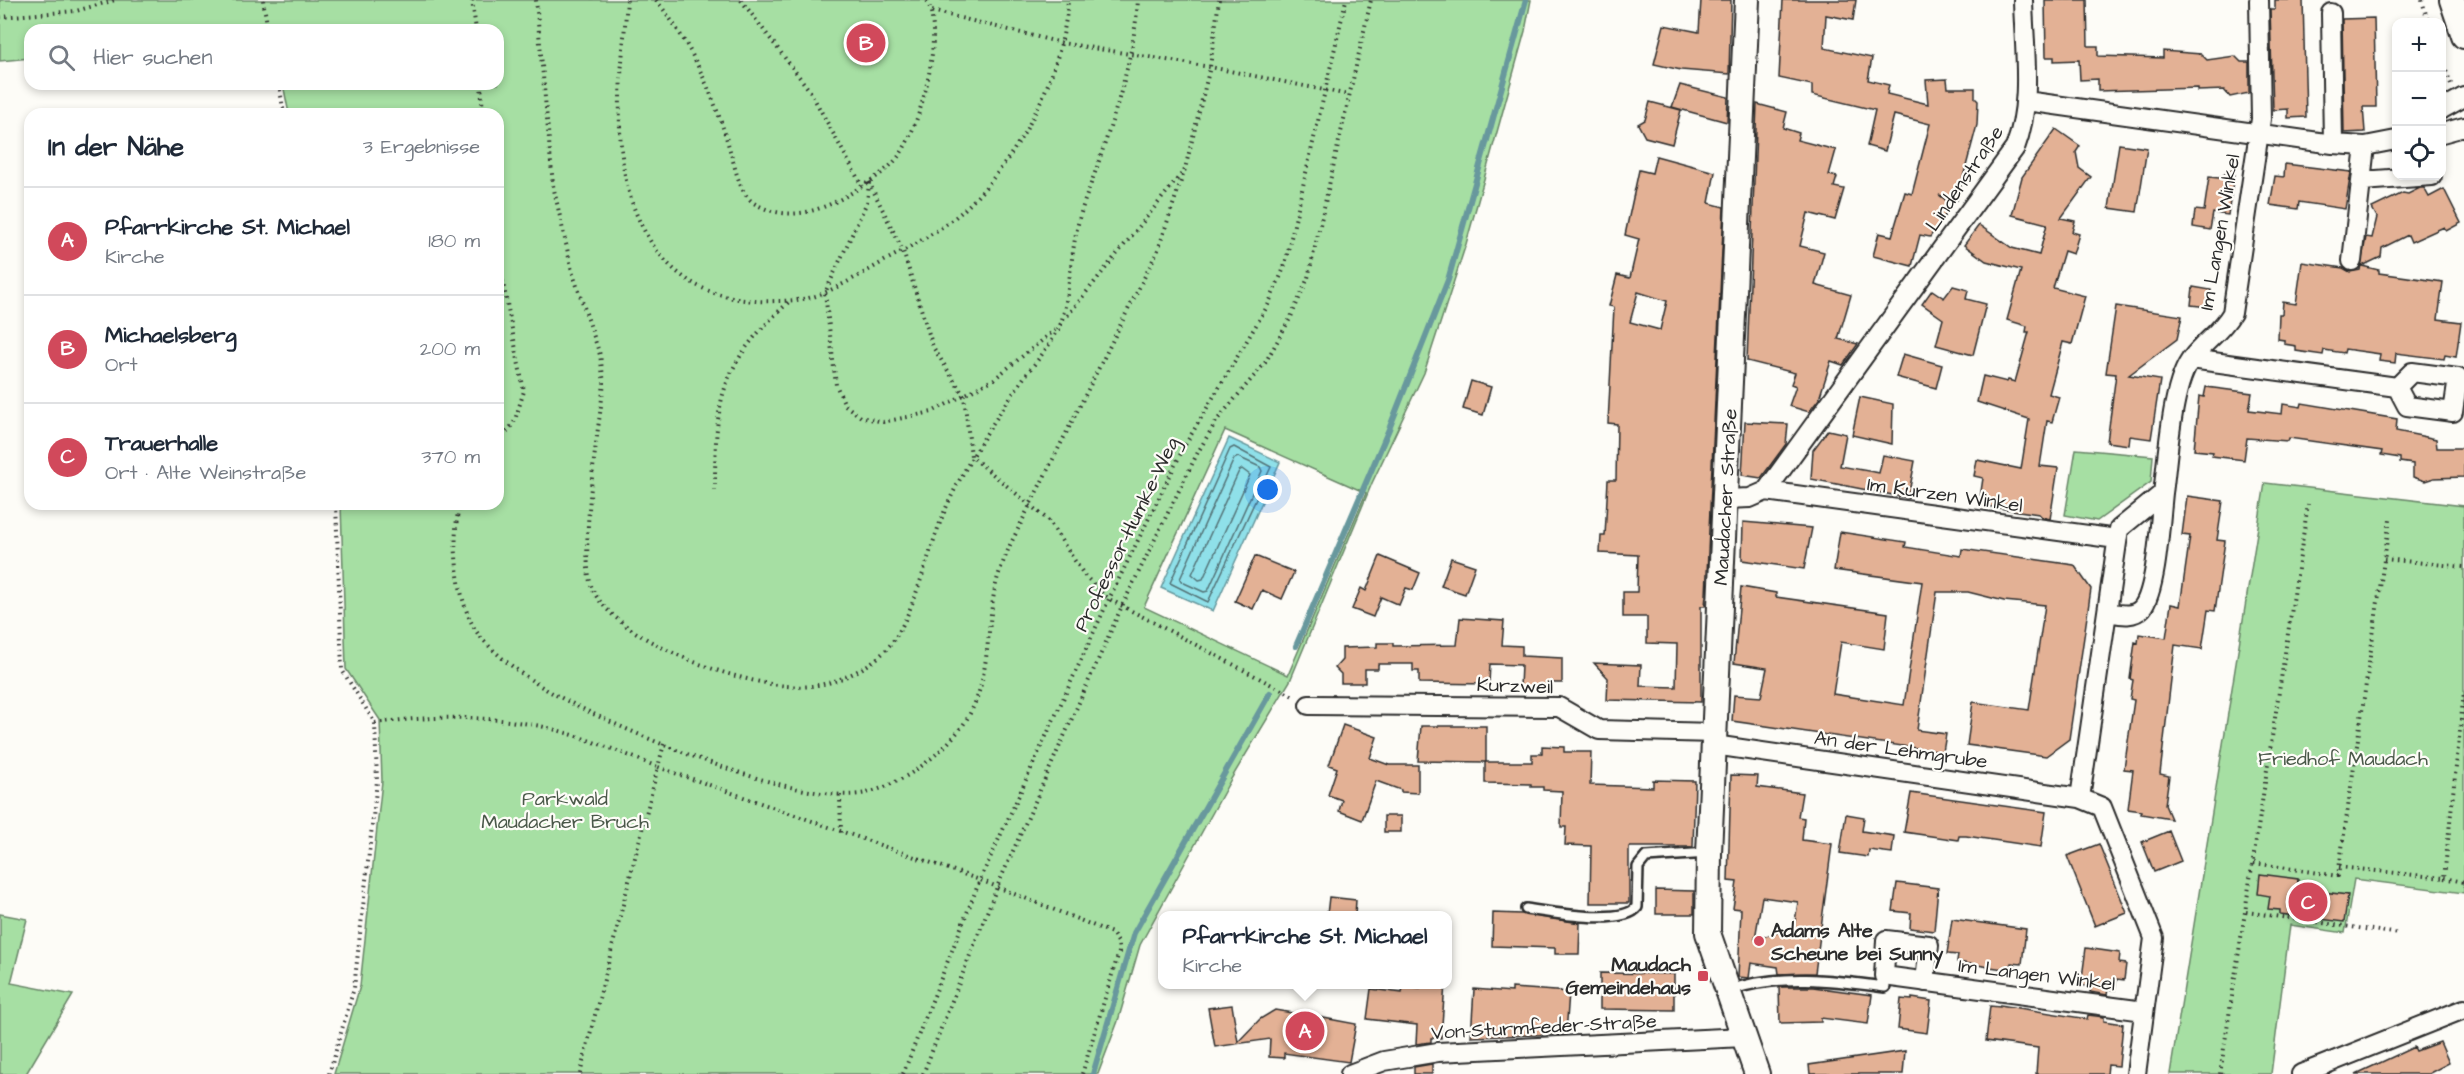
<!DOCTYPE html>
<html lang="de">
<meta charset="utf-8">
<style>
body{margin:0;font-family:"Architects Daughter",sans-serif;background:#f2f2f3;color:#1f2937}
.controls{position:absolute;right:18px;top:18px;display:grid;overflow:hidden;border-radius:12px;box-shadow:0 3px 9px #0003}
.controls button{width:54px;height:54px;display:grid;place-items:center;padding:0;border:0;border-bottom:2px solid #e0e1e3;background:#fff;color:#1f2937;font:30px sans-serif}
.you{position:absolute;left:1268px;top:490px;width:21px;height:21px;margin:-15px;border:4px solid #fff;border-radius:50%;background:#1a73e8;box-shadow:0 0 0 9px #1a73e833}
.badge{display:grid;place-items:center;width:39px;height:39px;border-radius:50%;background:#d1495b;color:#fff;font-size:20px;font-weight:700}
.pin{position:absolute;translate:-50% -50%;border:3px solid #fff;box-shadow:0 2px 6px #0006}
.popup{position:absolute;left:1158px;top:911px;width:294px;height:78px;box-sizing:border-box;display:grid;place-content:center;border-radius:12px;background:#fff;filter:drop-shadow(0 2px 4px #0005);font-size:20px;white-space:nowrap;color:#747a83}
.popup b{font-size:22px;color:#1f2937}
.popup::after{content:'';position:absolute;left:50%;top:100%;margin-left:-12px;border:12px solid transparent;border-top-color:#fff}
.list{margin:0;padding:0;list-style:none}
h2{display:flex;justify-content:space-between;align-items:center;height:78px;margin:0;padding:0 24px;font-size:26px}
h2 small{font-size:20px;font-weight:400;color:#747a83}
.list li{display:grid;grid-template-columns:39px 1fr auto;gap:18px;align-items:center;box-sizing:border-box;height:108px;padding:0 24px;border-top:2px solid #e0e1e3}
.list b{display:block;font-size:22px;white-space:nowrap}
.list p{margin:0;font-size:20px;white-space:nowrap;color:#747a83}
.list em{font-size:20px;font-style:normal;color:#747a83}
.icon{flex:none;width:33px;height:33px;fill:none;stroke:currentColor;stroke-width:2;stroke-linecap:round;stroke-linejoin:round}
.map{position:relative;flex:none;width:2464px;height:1074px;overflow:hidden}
.search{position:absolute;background:#fff;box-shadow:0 3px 9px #0003;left:24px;top:24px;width:480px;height:66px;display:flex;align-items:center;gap:15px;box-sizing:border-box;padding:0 21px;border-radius:18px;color:#747a83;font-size:22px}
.panel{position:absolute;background:#fff;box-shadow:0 3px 9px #0003;left:24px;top:108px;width:480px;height:402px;border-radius:18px}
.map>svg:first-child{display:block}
</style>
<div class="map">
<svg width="2464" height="1074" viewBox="0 0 2464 1074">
<rect width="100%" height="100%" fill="#fdfcf7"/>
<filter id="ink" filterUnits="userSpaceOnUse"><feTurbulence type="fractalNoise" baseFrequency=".0167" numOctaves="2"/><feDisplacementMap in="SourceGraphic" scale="12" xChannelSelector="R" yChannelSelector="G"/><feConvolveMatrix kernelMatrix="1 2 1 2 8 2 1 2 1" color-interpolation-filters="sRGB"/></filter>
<g filter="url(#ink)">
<path fill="#a6dfa3" stroke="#688567" stroke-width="1.5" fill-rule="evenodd" d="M0,0H1531L1525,31L1466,244L1424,373L1372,483L1290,681L1231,779L1140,945L1118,1021L1098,1074H334L360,986L382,781L380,720L346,669L341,504H498V114H289L283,84H498V30H30V58L0,61ZM1225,430L1366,493L1288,675L1144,607Z
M2076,449L2153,456L2151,482L2097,521L2065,515Z
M2265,483L2464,506V893L2354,879L2345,933L2290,925L2271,1074H2170Z
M0,914L27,919L11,983L73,995L26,1074H0Z"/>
<path fill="#8fe0e9" stroke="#67989d" stroke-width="1.5" d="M1229,438L1280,462L1213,611L1161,588Z"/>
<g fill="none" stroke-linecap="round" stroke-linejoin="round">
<path stroke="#537377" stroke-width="1.5" d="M1234,447L1271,467L1208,602L1170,583L1230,449Z
M1238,457L1260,467L1262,471L1208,591L1204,592L1182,582L1180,579L1234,459Z
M1242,469L1250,475L1203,579L1199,580L1192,574L1239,471Z"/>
<path stroke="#67989d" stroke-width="6" d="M1296,646L1389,429L1448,280L1526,0
M1093,1074L1134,933L1270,693"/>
</g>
<path fill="#e3b195" stroke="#2b2b2b" stroke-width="1.5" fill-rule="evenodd" d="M1701,0H1731L1729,74L1681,70L1654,64L1664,25L1699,32Z
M1783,0H1856L1853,20L1826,15L1824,48L1872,58L1868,80L1889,85L1887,94L1928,104L1926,80L1947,79L1948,88H1975V98L1978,101L1977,125L1957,200L1939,195L1952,205L1930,237L1920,235L1912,266L1873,256L1879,233L1892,236L1905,192L1912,194L1930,124L1894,115L1885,151L1867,146L1875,110L1812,95V85L1779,78Z
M2045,0H2087L2088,46H2098V56L2163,58V51L2201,54L2207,60L2235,56L2241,62H2249V93L2230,97L2224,90L2198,91V88L2098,91V79L2080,80L2079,60L2054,61V57H2046Z
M2275,0H2303L2306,117L2288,118V109L2273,110L2270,9H2275Z
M2374,18L2376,107H2363L2365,132L2344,133L2342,19Z
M1680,85L1728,97L1727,122L1672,107Z
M1650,102L1681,110L1672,144L1645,137L1638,124L1645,120Z
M1757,104L1787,112L1783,128L1799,133L1797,140L1836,150L1829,175L1837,177L1834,187L1844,189L1835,220L1808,213L1800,246L1824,252L1815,285L1851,295L1838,339L1858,344L1843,365L1831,361L1819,399L1809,412L1789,406L1796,386L1791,384L1795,373L1747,361Z
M2056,129L2080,146L2076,152L2079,168L2091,177L2061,218L2075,221L2072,232L2079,234L2073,254L2064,251L2053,288L2085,296L2072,344L2063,342L2049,394L2059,397L2052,422L2047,421L2040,466L2058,468L2050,519L2042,517L2039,514L1979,505L1983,478L1974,476L1977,460L2021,469L2029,419L1977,402L1983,376L2007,382L2008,380L2015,382L2029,332H2026L2027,326L2007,320L2021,270L1986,261L1964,245L1979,225L2012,248L2039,255L2047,224L2012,215L2022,177Z
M2119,144L2147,148L2137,212L2109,208Z
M1656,156L1715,172L1709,203L1724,207L1706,595L1705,606H1701V702L1607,700L1608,678L1594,663L1641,665L1640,686L1676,687L1677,644L1647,643V617H1623V592H1637L1638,555L1600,553L1601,536H1605L1608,480H1616L1617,424L1608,423L1614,307L1609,306L1617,275L1630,278L1639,239L1625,235L1639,170L1652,173ZM1638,292L1667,301L1660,330L1630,322Z
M2285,164L2351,172L2345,209L2299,202L2298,209L2270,205L2275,176L2284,177Z
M2235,167L2228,215L2213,213L2210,230L2193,227L2195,210L2204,211L2209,177L2219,178Z
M2420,188H2424L2429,197L2444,189L2461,223L2446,231L2444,227L2411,242L2408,235L2382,248L2381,257L2362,266L2379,270V273L2443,282L2438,319L2461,322L2456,357L2445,355L2444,359L2396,353L2395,363L2379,361L2380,354L2345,349L2344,353L2324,350L2323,355L2296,351V346L2284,344V340L2278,339L2279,314H2282L2283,302L2296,304L2302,262L2343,268L2350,272L2360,270L2366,237L2372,238L2377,217L2372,208L2403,193L2408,194Z
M1953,286L1968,290L1966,299L1986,304L1973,355L1936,345L1943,319L1922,304L1932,290L1944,298Z
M2193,287L2211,290L2209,307L2191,305Z
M2116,306L2182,316L2177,339L2129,375L2160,380L2151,439L2130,436L2129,445L2107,442L2116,374L2106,373Z
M1903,354L1942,365L1936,388L1896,377Z
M1471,381L1491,387L1483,415L1463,409Z
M2206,387L2252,393L2249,410L2282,414L2283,404L2301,407L2302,403L2397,419L2396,431L2436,439L2437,448H2464V477L2434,478L2425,481L2413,477V464L2400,462V458L2381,455L2382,451L2289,438L2288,441L2247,438L2244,460L2212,456L2213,452L2194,450L2199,396L2204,397Z
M1860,397L1893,404L1892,444L1852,435Z
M1745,422L1788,424L1786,444L1761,478L1742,475Z
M1828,430L1846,434L1840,466L1879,473L1883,455L1915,461L1908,498L1811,479L1813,450Z
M2187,496L2223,501L2217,540L2225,541L2215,611L2208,610L2202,649L2175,645L2160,774L2169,776L2165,805L2171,819L2141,814L2142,811L2128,809L2133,770L2124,769L2134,700L2130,699L2133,680L2130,679L2135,642L2138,643L2139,634L2166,638L2171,604L2180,606L2190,536L2182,535Z
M1743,522L1812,528L1804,569L1742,560Z
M1840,532L1906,542L1905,547L1961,556L1962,549L2074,565L2091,589L2069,739L2046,756L1967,745L1973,702L2029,710L2045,605L2004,601L1968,592H1937L1917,730L1946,734L1943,752L1732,721L1734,695L1761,697L1767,668L1734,663L1741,587L1776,593V597L1888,613L1884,649L1841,642L1833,694L1904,705L1922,582L1834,570Z
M1255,556L1294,572L1282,599L1262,590L1253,609L1235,601Z
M1380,556L1420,573L1413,590L1406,588L1399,605L1381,597L1373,617L1352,609L1361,588L1366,591Z
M1451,558L1475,566L1465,594L1441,586Z
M1460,618L1504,621L1502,645L1522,646V656L1562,658V683H1552V688L1520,687L1521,665L1490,664L1489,684L1419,683V671H1413V664H1378V669H1365V683H1341V674L1335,668L1342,660V648L1377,647V643H1393V646L1457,645Z
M1343,725L1377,737L1370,758L1389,765H1418V793L1401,792V790L1376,781L1362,820L1339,811L1342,800L1328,795L1337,768L1329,765Z
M1421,726H1486V762H1532V754H1542V746L1564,747V752H1591L1590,785L1653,787V780L1695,781L1693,847H1629V903H1590L1591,846L1565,845L1566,827H1561L1562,791L1543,790V787H1531V784L1485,783V762L1418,761Z
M1731,775L1758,776L1757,787L1802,793L1798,817L1804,818L1802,840L1832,844L1815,973L1779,974L1778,967L1751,963L1749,978L1738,977L1741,909L1733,908L1737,882L1728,881ZM1762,897L1798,902L1794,928L1755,939Z
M1911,793L2046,812L2041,847L1966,836H1959L1958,840L1904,832Z
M1846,814L1864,817L1862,831L1894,836L1892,853L1869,850L1868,857L1840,853Z
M1384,816H1401V832H1384Z
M2169,831L2181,861L2154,872L2142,842Z
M2099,844L2127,913L2095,926L2067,856Z
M2260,874L2298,879L2297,889L2348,895L2344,922L2280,914V910L2268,909L2270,896L2258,894Z
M1897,883L1938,888L1934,931L1910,928L1911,913L1893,911Z
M1656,890L1694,891V914H1656Z
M1329,897L1356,900L1355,915H1327Z
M1493,913L1522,914L1580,923L1579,954H1555V948L1492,946Z
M1952,919L2026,929L2022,964L2011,963L2010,970L1957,962L1958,955L1947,954Z
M2086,948L2120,953L2119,963L2126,964L2124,980L2117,979L2115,990L2108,989L2107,995L2090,992L2091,987L2081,985Z
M1600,973L1674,974V1010L1600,1009Z
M1420,984H1445L1441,1038H1431V1042L1416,1044L1417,1025L1367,1019L1371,989L1402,993L1403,987L1420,989Z
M1779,987H1813L1872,995L1868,1024L1821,1018V1022L1780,1023Z
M1512,988L1569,992L1566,1034L1471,1037L1474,989L1512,992Z
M1912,998L1931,1001L1927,1033L1898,1029L1901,999L1912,1000Z
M1232,1005L1238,1042L1260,1019L1275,1010L1298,1014L1316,1035L1318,1017L1356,1024L1349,1062L1284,1053V1058L1269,1057L1270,1039L1215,1047L1208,1008Z
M2000,1005L2087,1019L2088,1015L2104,1017V1021L2123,1024L2119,1066L2108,1065L2107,1074H2036L2038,1048L1986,1041L1990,1006L2000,1007Z
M2440,1042L2449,1063L2428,1074H2356L2414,1047L2416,1051Z
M1905,1051L1903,1074H1810L1809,1065Z
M1432,1064V1074H1414V1067Z"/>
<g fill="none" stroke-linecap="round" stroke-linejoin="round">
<g stroke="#2b2b2b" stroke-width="14">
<path id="service" d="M1526,909C1548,912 1623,926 1637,907L1638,867L1646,857L1709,853
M1730,990C1779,973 1833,980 1885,987"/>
</g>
<g stroke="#2b2b2b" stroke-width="22">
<path id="minor" d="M2331,13L2333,144
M2026,101L2333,144L2365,146L2396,140
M2442,109L2464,97
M2442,133L2464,127
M2362,181L2432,176
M2352,261L2365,146
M2191,359L2397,387L2407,406L2453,412L2458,378L2412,372L2397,387
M1766,491L2117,539
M1725,499L1750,498L1766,491L2015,148C2033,102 2024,49 2023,0
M2107,612C2119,614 2133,618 2142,608C2157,590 2160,519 2163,493
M1309,705L1559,707L1599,730L1715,733
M1714,745L2080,798
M1925,982L1929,945L1886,940L1884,976L2144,1011
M1350,1074L1384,1061L1438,1052L1744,1037
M2136,1074L2154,938L2102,807L2080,798L2119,529L2163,493C2168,459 2171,383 2192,358C2205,341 2221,332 2232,313L2261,119L2259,0
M2301,1074L2464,1009"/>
</g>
<g stroke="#2b2b2b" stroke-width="28">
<path id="tertiary" d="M1747,0L1709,853L1708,933L1757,1074
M2452,0L2464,36"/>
</g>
<path stroke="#2b2b2b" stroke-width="4" stroke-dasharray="1.5 4.5" stroke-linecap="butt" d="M263,0L268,30
M472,0L476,30
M536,0L553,185L572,271L600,355L604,383C599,425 578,554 592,588C616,643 756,693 812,686C838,683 867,669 885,651C914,621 928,548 946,508C967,461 994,421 1023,379C1035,363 1050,346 1059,328C1068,308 1071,254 1077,229C1081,207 1091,185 1098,164C1116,110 1134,57 1138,0
M627,0C622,71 608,158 641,224C668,281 716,304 777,301C793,301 812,299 826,292C847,283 867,271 886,260C916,244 949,226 972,202C1023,150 1063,72 1068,0
M656,0C692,44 716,100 731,154C736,169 739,193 754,203C790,225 827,209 859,188C875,178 890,169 901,153C922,120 944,36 927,0
M741,0L810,91L862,186
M2422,0L2428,22
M932,11L1062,43L1210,67L1349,95
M0,17L76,11L115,0
M2442,60L2451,84
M279,84L284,114
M481,84L483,114
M869,182L903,251L933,347L964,396L971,456L1048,520L1085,576L1109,599L1293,696
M869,183L867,202L825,293L836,385L845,405L861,417L883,422L932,412L994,379L1055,330
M498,257L524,391L514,423L498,442
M1060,325L1183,172
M715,491C715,399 719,365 790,301
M460,504C450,538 457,607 479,635C498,658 529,680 554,694C616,728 799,808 866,793C900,785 934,760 956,734C993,691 984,636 996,584C999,571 1005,558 1010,545L1158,250L1185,169L1210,67L1219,0
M2384,559L2464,567
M375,723C430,716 485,715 540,726C581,735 619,752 658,767L580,1074
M664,744L658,767L980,880L1112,933L1118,942L1119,952L1082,1074
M840,795L841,833
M2254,863L2338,876L2390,519
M2339,867L2444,878L2464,692
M2444,878L2464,882
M2246,912L2400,934
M329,1074L354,988L377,781L375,723L342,670L336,504
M903,1074L980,880L1109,599L1185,445L1268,305L1284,268L1346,0
M923,1074L997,887L1122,606L1198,452L1217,420L1265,363L1291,317L1308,278L1371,0
M2220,1074L2308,504"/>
<use href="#service" stroke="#fdfcf7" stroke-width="9"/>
<use href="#minor" stroke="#fdfcf7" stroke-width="18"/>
<use href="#tertiary" stroke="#fdfcf7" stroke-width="24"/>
</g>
</g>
<g fill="#d1495b" stroke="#fdfcf7" stroke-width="2">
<circle cx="1759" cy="941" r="6"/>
<rect x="1697" y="970" width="12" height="12" rx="3"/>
</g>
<g text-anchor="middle" stroke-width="4.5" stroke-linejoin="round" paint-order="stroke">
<g font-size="20" fill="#2b2b2b" stroke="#fdfcf7">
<text transform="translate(1964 178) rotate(-56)" y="7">Lindenstraße</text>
<text transform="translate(2219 232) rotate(-80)" y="7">Im Langen Winkel</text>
<text transform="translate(1945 494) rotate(8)" y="7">Im Kurzen Winkel</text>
<text transform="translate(1725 497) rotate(-87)" y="7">Maudacher Straße</text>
<text transform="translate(1126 534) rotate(-64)" y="7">Professor-Humke-Weg</text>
<text transform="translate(1515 685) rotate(2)" y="7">Kurzweil</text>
<text transform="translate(1901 749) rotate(8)" y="7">An der Lehmgrube</text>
<text transform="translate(2037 974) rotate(7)" y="7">Im Langen Winkel</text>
<text transform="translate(1544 1026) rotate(-3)" y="7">Von-Sturmfeder-Straße</text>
</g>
<g font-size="20" fill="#4a5849" stroke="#fdfcf7">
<text x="2343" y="765">Friedhof Maudach</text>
<text x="565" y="805">Parkwald<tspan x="565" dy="23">Maudacher Bruch</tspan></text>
</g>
<g font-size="20" font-weight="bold" fill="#2b2b2b" stroke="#fdfcf7" text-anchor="start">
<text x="1771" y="937">Adams Alte<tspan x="1771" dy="23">Scheune bei Sunny</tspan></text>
<text x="1691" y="971" text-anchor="end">Maudach<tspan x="1691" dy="23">Gemeindehaus</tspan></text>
</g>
</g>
</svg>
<div class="controls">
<button>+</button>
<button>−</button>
<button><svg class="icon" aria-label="locate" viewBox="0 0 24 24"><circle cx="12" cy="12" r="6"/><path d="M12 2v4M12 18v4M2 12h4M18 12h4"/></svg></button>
</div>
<div class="you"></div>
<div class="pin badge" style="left:1305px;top:1031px">A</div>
<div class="popup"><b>Pfarrkirche St. Michael</b>Kirche</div>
<div class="pin badge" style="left:866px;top:43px">B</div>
<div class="pin badge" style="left:2308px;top:902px">C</div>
<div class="search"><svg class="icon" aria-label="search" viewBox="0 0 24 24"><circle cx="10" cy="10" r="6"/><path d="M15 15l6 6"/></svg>Hier suchen</div>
<section class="panel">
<h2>In der Nähe<small>3 Ergebnisse</small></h2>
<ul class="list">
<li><span class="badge">A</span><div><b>Pfarrkirche St. Michael</b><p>Kirche</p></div><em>180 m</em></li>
<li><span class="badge">B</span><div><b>Michaelsberg</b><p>Ort</p></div><em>200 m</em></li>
<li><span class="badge">C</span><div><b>Trauerhalle</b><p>Ort · Alte Weinstraße</p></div><em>370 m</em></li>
</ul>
</section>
</div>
